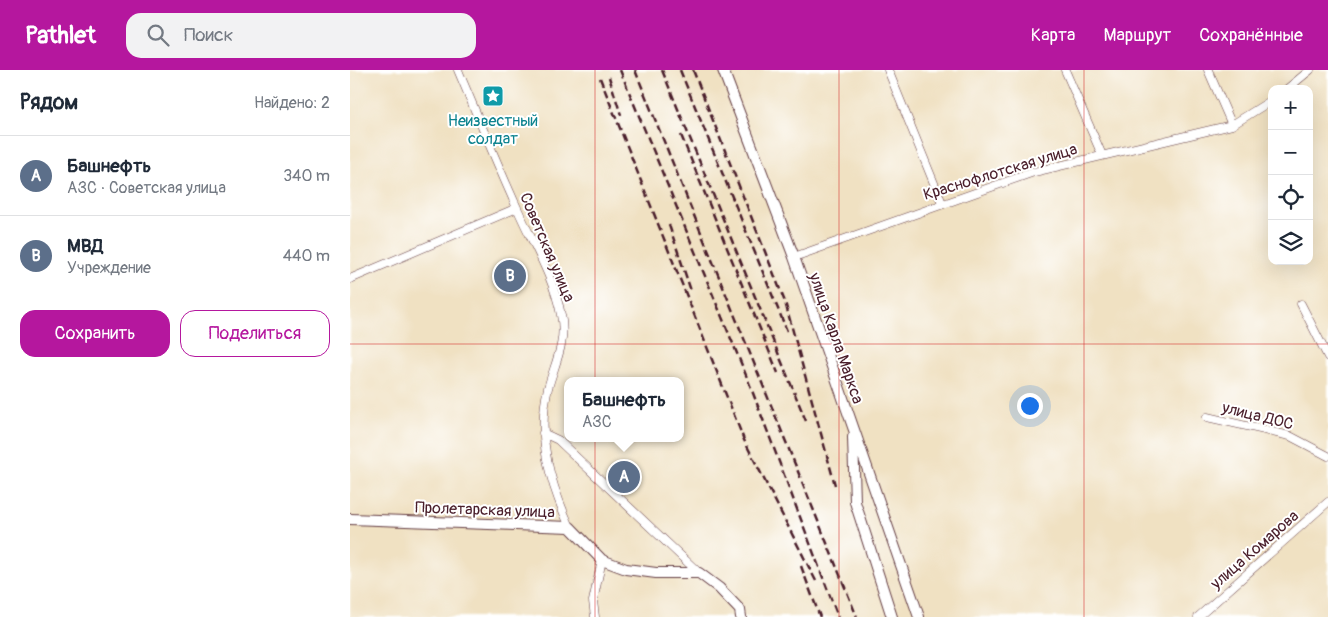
<!DOCTYPE html>
<html lang="ru">
<meta charset="utf-8">
<style>
body{margin:0;font-family:Pangolin,sans-serif;background:#f2f2f3;color:#1f2937}
.controls{position:absolute;right:15px;top:15px;display:grid;overflow:hidden;border-radius:10px;box-shadow:0 5px 20px #0002}
.controls button{width:45px;height:45px;display:grid;place-items:center;padding:0;border:0;border-bottom:1px solid #e0e1e3;background:#fff;color:#1f2937;font:25px sans-serif}
.you{position:absolute;left:679px;top:335px;width:18px;height:18px;margin:-12px;border:4px solid #fff;border-radius:50%;background:#1a73e8;box-shadow:0 0 0 8px #1a73e833}
.badge{display:grid;place-items:center;width:32px;height:32px;border-radius:50%;background:#b5179e;color:#fff;font-size:16px;font-weight:700}
.pin{position:absolute;translate:-50% -50%;border:2px solid #fff;box-shadow:0 1px 5px #0006}
.popup{position:absolute;left:214px;top:307px;width:120px;height:65px;box-sizing:border-box;display:grid;place-content:center;border-radius:10px;background:#fff;filter:drop-shadow(0 1px 4px #0005);font-size:16px;white-space:nowrap;color:#747a83}
.popup b{font-size:19px;color:#1f2937}
.popup::after{content:'';position:absolute;left:50%;top:100%;margin-left:-10px;border:10px solid transparent;border-top-color:#fff}
.list{margin:0;padding:0;list-style:none}
h2{display:flex;justify-content:space-between;align-items:center;height:65px;margin:0;padding:0 20px;font-size:21px}
h2 small{font-size:16px;font-weight:400;color:#747a83}
.list li{display:grid;grid-template-columns:32px 1fr auto;gap:15px;align-items:center;box-sizing:border-box;height:80px;padding:0 20px;border-top:1px solid #e0e1e3}
.list b{display:block;font-size:19px;white-space:nowrap}
.list p{margin:0;font-size:16px;white-space:nowrap;color:#747a83}
.list em{font-size:16px;font-style:normal;color:#747a83}
.actions{display:flex;gap:10px;padding:15px 20px}
.actions a{flex:1;padding:11px 0;border:1px solid #b5179e;border-radius:15px;text-align:center;font-size:18px;color:#b5179e}
.actions .main{background:#b5179e;color:#fff}
.icon{flex:none;width:28px;height:28px;fill:none;stroke:currentColor;stroke-width:2;stroke-linecap:round;stroke-linejoin:round}
.map{position:relative;flex:none;width:978px;height:547px;overflow:hidden}
header{display:flex;align-items:center;gap:30px;box-sizing:border-box;height:70px;padding:0 25px;background:#b5179e;color:#fff}
header strong{font-size:24px}
nav{display:flex;gap:28px;margin-inline-start:auto;font-size:18px}
.search{width:350px;height:45px;background:#f2f2f3;display:flex;align-items:center;gap:12px;box-sizing:border-box;padding:0 18px;border-radius:15px;color:#747a83;font-size:19px}
main{display:flex}
aside{flex:1;background:#fff}
.map>svg:first-child{display:block}
</style>
<header>
<strong>Pathlet</strong>
<div class="search"><svg class="icon" aria-label="search" viewBox="0 0 24 24"><circle cx="10" cy="10" r="6"/><path d="M15 15l6 6"/></svg>Поиск</div>
<nav><a>Карта</a><a>Маршрут</a><a>Сохранённые</a></nav>
</header>
<main>
<aside>
<h2>Рядом<small>Найдено: 2</small></h2>
<ul class="list">
<li><span class="badge" style="background:#5c6f8a">A</span><div><b>Башнефть</b><p>АЗС · Советская улица</p></div><em>340 m</em></li>
<li><span class="badge" style="background:#5c6f8a">B</span><div><b>МВД</b><p>Учреждение</p></div><em>440 m</em></li>
</ul>
<div class="actions"><a class="main">Сохранить</a><a>Поделиться</a></div>
</aside>
<div class="map">
<svg width="978" height="547" viewBox="0 0 978 547">
<rect width="100%" height="100%" fill="#fff"/>
<filter id="ink" filterUnits="userSpaceOnUse"><feTurbulence type="fractalNoise" baseFrequency=".02" numOctaves="2"/><feDisplacementMap in="SourceGraphic" scale="10" xChannelSelector="R" yChannelSelector="G"/><feConvolveMatrix kernelMatrix="1 2 1 2 8 2 1 2 1" color-interpolation-filters="sRGB"/></filter>
<filter id="wash" filterUnits="userSpaceOnUse"><feTurbulence type="fractalNoise" baseFrequency=".0096" numOctaves="4" result="noise"/><feDisplacementMap in="SourceGraphic" scale="20" xChannelSelector="R" yChannelSelector="G"/><feGaussianBlur stdDeviation="1.12" result="paint"/><feColorMatrix in="noise" values="0 0 0 0 0 0 0 0 0 0 0 0 0 0 0 0 0 1.4 0 .05"/><feComposite in="paint" operator="in"/></filter>
<g filter="url(#wash)">
<rect width="100%" height="100%" fill="#f0e1c2"/>
</g>
<g filter="url(#ink)">
<g fill="none" stroke-linecap="round" stroke-linejoin="round">
<g stroke="#633c42" stroke-width="9">
<path id="minor" d="M108,0C128,47 147,94 168,140C183,174 204,208 211,245C217,271 205,293 198,318C186,367 200,413 220,457
M538,0L592,133
M715,0L752,85
M858,0L882,55
M937,19L960,0
M444,187L684,102L882,55L922,30
M0,209L167,138
M951,234L978,287
M857,347L940,366L978,386
M193,363L208,370L349,503
M245,547L243,531L252,490
M848,547L978,432"/>
</g>
<g stroke="#633c42" stroke-width="12">
<path id="tertiary" d="M373,0L444,187L569,547
M503,367L505,432L542,547
M0,449L220,457L252,490L276,499L306,503H349L369,518L390,540L391,547"/>
</g>
<use href="#minor" stroke="#fff" stroke-width="8"/>
<use href="#tertiary" stroke="#fff" stroke-width="10"/>
<path stroke="#4a1f2b" stroke-width="2.5" stroke-dasharray="8 4" stroke-linecap="butt" d="M270,0L398,310L488,547
M285,0L507,547
M312,0L456,351
M330,0L437,261
M343,0L435,232L485,415
M259,7L271,45
M250,8L394,370L466,511
M331,65L428,303
M319,155L341,221
M451,496L470,547"/>
</g>
</g>
<path fill="none" stroke="#d62828" stroke-width="1" stroke-opacity="0.55" d="M245,0V547M489,0V547M734,0V547M0,274H978"/>
<defs>
<g id="sight-square" transform="scale(1.125)"><rect x="-9" y="-9" width="18" height="18" rx="4" fill="#0f9aa8" stroke="#fff"/><path d="M0-6L1.8-2.2L6-1.7L2.9 1.2L3.7 5.4L0 3.3L-3.7 5.4L-2.9 1.2L-6-1.7L-1.8-2.2Z" fill="#fff"/></g>
</defs>
<g fill-rule="evenodd">
<use href="#sight-square" x="143" y="26"/>
</g>
<g text-anchor="middle" stroke-width="4" stroke-linejoin="round" paint-order="stroke">
<g font-size="16" fill="#0d838f" stroke="#fff">
<text x="143" y="56">Неизвестный<tspan x="143" dy="18">солдат</tspan></text>
</g>
<g font-size="16" fill="#4a1f2b" stroke="#fff">
<text transform="translate(650 101) rotate(-17)" y="6">Краснофлотская улица</text>
<text transform="translate(198 177) rotate(67)" y="6">Советская улица</text>
<text transform="translate(487 268) rotate(71)" y="6">улица Карла Маркса</text>
<text transform="translate(908 345) rotate(14)" y="6">улица ДОС</text>
<text transform="translate(135 439) rotate(2)" y="6">Пролетарская улица</text>
<text transform="translate(904 479) rotate(-41)" y="6">улица Комарова</text>
</g>
</g>
</svg>
<div class="controls">
<button>+</button>
<button>−</button>
<button><svg class="icon" aria-label="locate" viewBox="0 0 24 24"><circle cx="12" cy="12" r="6"/><path d="M12 2v4M12 18v4M2 12h4M18 12h4"/></svg></button>
<button><svg class="icon" aria-label="layers" viewBox="0 0 24 24"><path d="M12 4l9 5-9 5-9-5zM3 14l9 5 9-5"/></svg></button>
</div>
<div class="you"></div>
<div class="pin badge" style="left:274px;top:407px;background:#5c6f8a">A</div>
<div class="popup"><b>Башнефть</b>АЗС</div>
<div class="pin badge" style="left:160px;top:206px;background:#5c6f8a">B</div>
</div>
</main>
